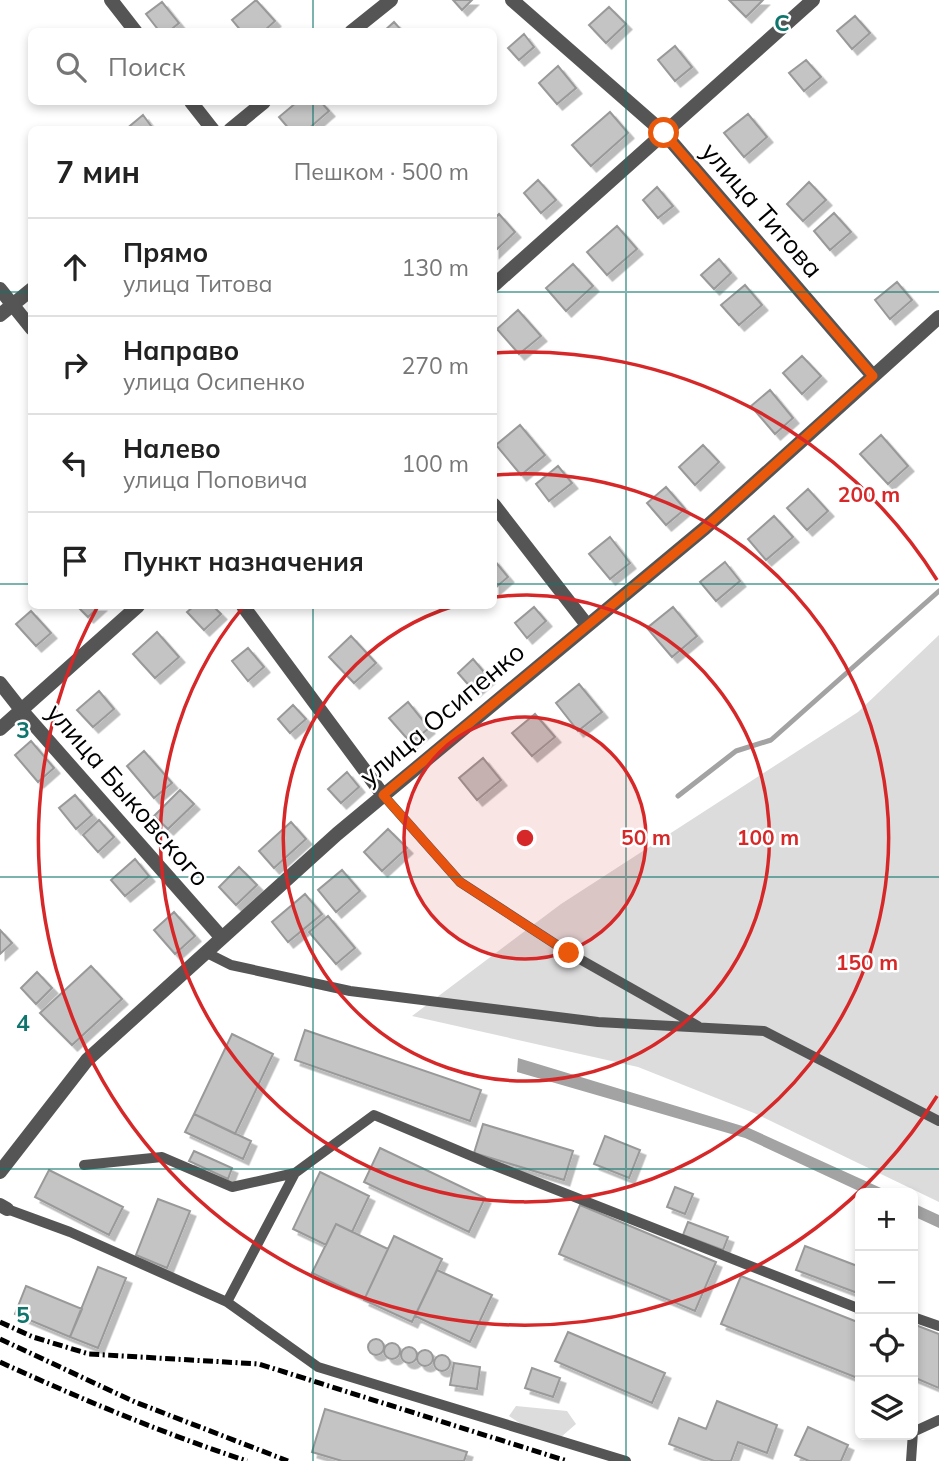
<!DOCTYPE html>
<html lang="ru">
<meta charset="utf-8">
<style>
body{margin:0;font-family:Mulish,sans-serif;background:#f6f6f6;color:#222}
.controls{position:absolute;right:21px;bottom:21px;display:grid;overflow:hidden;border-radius:10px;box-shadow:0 4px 10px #0003}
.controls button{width:63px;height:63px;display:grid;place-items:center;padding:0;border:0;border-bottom:2px solid #e0e0e0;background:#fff;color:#222;font:35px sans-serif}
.stop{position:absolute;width:21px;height:21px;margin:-16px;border:5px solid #ea580c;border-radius:50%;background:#fff}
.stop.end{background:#ea580c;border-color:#fff;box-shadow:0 2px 7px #0008}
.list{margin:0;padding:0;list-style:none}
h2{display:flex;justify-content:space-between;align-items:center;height:91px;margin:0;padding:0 28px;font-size:30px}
h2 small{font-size:23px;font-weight:400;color:#767676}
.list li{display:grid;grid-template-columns:46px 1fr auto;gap:21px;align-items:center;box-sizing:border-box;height:98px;padding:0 28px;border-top:2px solid #e0e0e0}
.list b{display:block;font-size:26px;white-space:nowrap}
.list p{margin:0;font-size:23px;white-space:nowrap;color:#767676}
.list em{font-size:23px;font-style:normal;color:#767676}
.icon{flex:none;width:38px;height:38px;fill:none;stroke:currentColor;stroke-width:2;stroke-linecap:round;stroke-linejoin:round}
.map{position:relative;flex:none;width:939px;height:1461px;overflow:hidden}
.search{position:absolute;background:#fff;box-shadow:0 4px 10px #0003;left:28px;top:28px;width:469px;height:77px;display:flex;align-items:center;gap:18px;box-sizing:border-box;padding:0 24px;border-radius:10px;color:#767676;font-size:26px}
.panel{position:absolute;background:#fff;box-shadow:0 4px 10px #0003;left:28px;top:126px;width:469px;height:483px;border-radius:10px}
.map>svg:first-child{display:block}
</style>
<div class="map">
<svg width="939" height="1461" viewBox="0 0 939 1461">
<defs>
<filter id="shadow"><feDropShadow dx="5.5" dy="5.5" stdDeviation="0" flood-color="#0004"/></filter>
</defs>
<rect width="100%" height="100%" fill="#fff"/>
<path fill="#dcdcdc" d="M939,635V1202L754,1113L638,1067L412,1016L561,904L858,712Z
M516,1406L567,1411L576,1424L561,1437L521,1424L509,1416Z"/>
<path fill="#a3a3a3" d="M518,1058L749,1128L892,1193H863L745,1138L517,1072Z
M913,1203L939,1215V1228L913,1216Z"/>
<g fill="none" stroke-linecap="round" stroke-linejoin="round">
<path stroke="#a3a3a3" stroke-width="5" d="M678,796L736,751L771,740L939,591"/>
</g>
<path fill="#c4c4c4" stroke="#999" stroke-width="2" filter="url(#shadow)" d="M256,0L275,21L263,32H242L232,20Z
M453,0H472L462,10Z
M729,0H763L746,17Z
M162,2L179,23L168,32H160L146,14Z
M609,7L626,24L606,43L589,25Z
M855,16L870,33L852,49L837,31Z
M394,22L403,32H383Z
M524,34L534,47L519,60L508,48Z
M675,46L692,67L675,81L658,60Z
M806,60L821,77L804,91L789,73Z
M558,66L576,88L557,104L539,83Z
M297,102H321L329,111L307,130H290L279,117Z
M610,112L628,133L591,166L572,145Z
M748,114L767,137L744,157L724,133Z
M143,115L154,130H125Z
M538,180L556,200L541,213L524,193Z
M809,182L826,200L803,221L787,204Z
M657,187L673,206L658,218L643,200Z
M834,213L851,232L830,250L814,231Z
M499,214L515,232L494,252V219Z
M617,226L637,249L607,275L587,252Z
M719,259L731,273L714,289L701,275Z
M573,264L593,286L566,311L546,288Z
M897,282L912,300L890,319L875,300Z
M745,285L762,305L739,325L721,305Z
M518,310L541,336L519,354L497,329Z
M802,356L821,376L802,394L783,373Z
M770,390L793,418L775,434L751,406Z
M520,425L545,455L521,475L496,445Z
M881,435L908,466L888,484L860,454Z
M703,445L719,462L695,485L679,467Z
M558,466L572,483L549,501L536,484Z
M666,487L685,509L666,525L647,503Z
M808,489L828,511L807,530L787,508Z
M774,516L793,537L766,560L748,539Z
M610,537L630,563L610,579L589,554Z
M494,560L508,577L494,589Z
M725,562L740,581L716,601L700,582Z
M77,606H100L88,617Z
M194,606H213L221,614L204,630L187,612Z
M534,607L546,621L527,638L515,623Z
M673,607L697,636L672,657L647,628Z
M31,611L51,633L36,646L16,624Z
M157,632L179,657L155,678L133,654Z
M351,636L376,663L354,683L329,657Z
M248,648L264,667L248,681L232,661Z
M473,659L489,678L474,691L458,673Z
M579,684L602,712L578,731L556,703Z
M99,691L114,709L93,727L77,710Z
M408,702L429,728L411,743L389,718Z
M293,705L306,719L290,733L278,719Z
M535,714L555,737L532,756L512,733Z
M31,741L54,768L38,782L15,755Z
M144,751L172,783L154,798L127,766Z
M483,758L501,780L477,800L459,778Z
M347,772L359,787L341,803L328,789Z
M180,790L194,804L168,829L154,816Z
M75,795L92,815L76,829L59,808Z
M99,820L114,837L98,852L83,835Z
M291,822L306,839L274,868L259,851Z
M388,829L407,848L382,871L364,852Z
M135,859L149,876L125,896L111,880Z
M239,867L257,885L236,905L219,887Z
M342,870L360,891L336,912L318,890Z
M305,894L322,914L288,942L272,922Z
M174,912L195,936L175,954L154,930Z
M328,916L355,948L336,964L309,932Z
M0,930L12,943L0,954Z
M91,966L122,999L72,1045L40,1013Z
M37,972L52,988L36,1004L21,988Z
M305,1030L481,1090L470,1121L295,1060Z
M232,1034L273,1054L235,1134L194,1114Z
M194,1114L251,1141L243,1159L185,1132Z
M483,1124L573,1151L564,1180L474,1153Z
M605,1136L640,1150L629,1178L594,1164Z
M380,1148L485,1198L469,1232L364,1182Z
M194,1151L232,1168L228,1179L189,1161Z
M49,1170L123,1207L109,1235L35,1197Z
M320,1172L369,1196L352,1232L336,1224L326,1245L293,1229Z
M675,1187L693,1194L685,1214L667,1207Z
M158,1199L190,1211L167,1268L136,1255Z
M580,1205L716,1262L695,1311L559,1254Z
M688,1222L728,1237L723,1250L683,1235Z
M336,1224L388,1249L365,1298L312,1273Z
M394,1236L442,1259L412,1322L364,1300Z
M805,1246L860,1267V1294L796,1270Z
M98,1267L126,1278L98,1348L70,1337Z
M437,1270L492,1295L470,1342L415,1316Z
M741,1276L860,1323V1379L721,1324Z
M26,1286L82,1309L70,1337L15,1314Z
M913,1324L939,1334V1388L913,1377Z
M568,1332L665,1373L652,1403L555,1361Z
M368 1347a8 8 0 1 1 16 0a8 8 0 1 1-16 0Z
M384 1351a8 8 0 1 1 16 0a8 8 0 1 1-16 0Z
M401 1355a8 8 0 1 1 16 0a8 8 0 1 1-16 0Z
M417 1358a8 8 0 1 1 16 0a8 8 0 1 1-16 0Z
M434 1363a8 8 0 1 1 16 0a8 8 0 1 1-16 0Z
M454,1363L480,1367L477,1389L450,1385Z
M532,1368L560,1378L553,1397L525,1388Z
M717,1401L777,1425L767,1453L738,1442L731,1461H714L669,1444L679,1418L706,1429Z
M325,1409L467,1452L464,1461H342L312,1452Z
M808,1427L848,1445L841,1461H809L795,1455Z"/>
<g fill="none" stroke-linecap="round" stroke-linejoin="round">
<path stroke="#555" stroke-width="10" d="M383,795L460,882L569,953L698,1026
M207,953L231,965L350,991L598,1022L764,1031L939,1121
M84,1165L162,1157L232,1187L295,1173
M7,1209L70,1232L227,1302L318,1367L626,1461
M227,1302L295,1173L374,1115L488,1163L860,1309
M913,1317L939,1326
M911,1461L913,1432L939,1420"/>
<path stroke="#555" stroke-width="14" d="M111,0L136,32
M512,0L664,133L873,376
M351,32L391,0
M191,102L213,130
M230,130L264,102
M494,285L813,0
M0,289L32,329
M0,315L32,289
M494,505L587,625
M243,606L383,795
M0,683L22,711L222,938
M0,729L138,606
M0,1172L87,1060L337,834L705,528L939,317
M0,1205L7,1209"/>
<path stroke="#000" stroke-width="5" stroke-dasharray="10 3.5 2 3.5" stroke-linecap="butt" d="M0,1322L33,1337L89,1354L259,1364L567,1461
M0,1339L135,1402L288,1461
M0,1362C81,1399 162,1433 247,1461"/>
</g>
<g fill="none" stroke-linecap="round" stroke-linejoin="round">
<path stroke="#ea580c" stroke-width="9" d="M569,953L460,882L383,795L705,528L873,376L664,133"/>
</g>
<path fill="none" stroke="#0f766e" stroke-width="2" stroke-opacity="0.55" d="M313,0V32M626,0V1461M313,102V130M0,292H32M494,292H939M0,584H32M494,584H939M313,606V1461M0,877H939M0,1169H939"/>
<circle cx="525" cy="838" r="121" fill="#d62828" fill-opacity=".12"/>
<g fill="none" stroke="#d62828" stroke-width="3.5">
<circle cx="525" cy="838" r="121"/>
<path d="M495 597A243 243 0 1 1 454 606"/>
<path d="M496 475A364 364 0 1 1 244 606"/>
<path d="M937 1096A486 486 0 0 1 98 606M495 353A486 486 0 0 1 937 580"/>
</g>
<g text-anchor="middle" stroke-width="5" stroke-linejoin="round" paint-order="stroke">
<g font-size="26" fill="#000" stroke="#fff">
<text transform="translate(762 210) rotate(49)" y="9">улица Титова</text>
<text transform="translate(442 714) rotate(-40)" y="9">улица Осипенко</text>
<text transform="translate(128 795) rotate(49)" y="9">улица Быковского</text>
</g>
</g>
<g font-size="23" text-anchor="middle" font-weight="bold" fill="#0f766e" stroke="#fff" stroke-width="5" stroke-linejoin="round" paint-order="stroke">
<text x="782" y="31">C</text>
<text x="23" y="738">3</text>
<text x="23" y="1031">4</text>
<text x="23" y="1323">5</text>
</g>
<circle cx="525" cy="838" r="10" fill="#d62828" stroke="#fff" stroke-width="3.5"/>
<g font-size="21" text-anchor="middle" font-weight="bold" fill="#d62828" stroke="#fff" stroke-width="5" stroke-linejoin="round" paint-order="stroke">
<text x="869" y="502">200 m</text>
<text x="646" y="845">50 m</text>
<text x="768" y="845">100 m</text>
<text x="867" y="970">150 m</text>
</g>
</svg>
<div class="controls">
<button>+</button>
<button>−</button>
<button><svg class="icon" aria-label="locate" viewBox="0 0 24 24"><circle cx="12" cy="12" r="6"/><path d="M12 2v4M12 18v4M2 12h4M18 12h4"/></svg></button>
<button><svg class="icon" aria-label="layers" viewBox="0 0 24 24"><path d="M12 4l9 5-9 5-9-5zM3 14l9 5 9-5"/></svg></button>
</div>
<div class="stop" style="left:664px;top:133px"></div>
<div class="stop end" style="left:569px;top:953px"></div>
<div class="search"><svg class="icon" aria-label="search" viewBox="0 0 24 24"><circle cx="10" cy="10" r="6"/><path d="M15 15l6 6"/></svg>Поиск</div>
<section class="panel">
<h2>7 мин<small>Пешком · 500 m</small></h2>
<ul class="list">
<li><svg class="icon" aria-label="ahead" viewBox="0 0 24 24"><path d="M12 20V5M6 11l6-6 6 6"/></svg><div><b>Прямо</b><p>улица Титова</p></div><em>130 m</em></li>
<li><svg class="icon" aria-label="right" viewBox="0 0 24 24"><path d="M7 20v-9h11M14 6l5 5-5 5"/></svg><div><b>Направо</b><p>улица Осипенко</p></div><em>270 m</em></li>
<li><svg class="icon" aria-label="left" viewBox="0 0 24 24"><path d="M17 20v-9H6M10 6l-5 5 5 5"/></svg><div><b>Налево</b><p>улица Поповича</p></div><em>100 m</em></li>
<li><svg class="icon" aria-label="arrive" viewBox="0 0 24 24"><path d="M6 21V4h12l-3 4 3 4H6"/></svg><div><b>Пункт назначения</b></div></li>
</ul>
</section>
</div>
